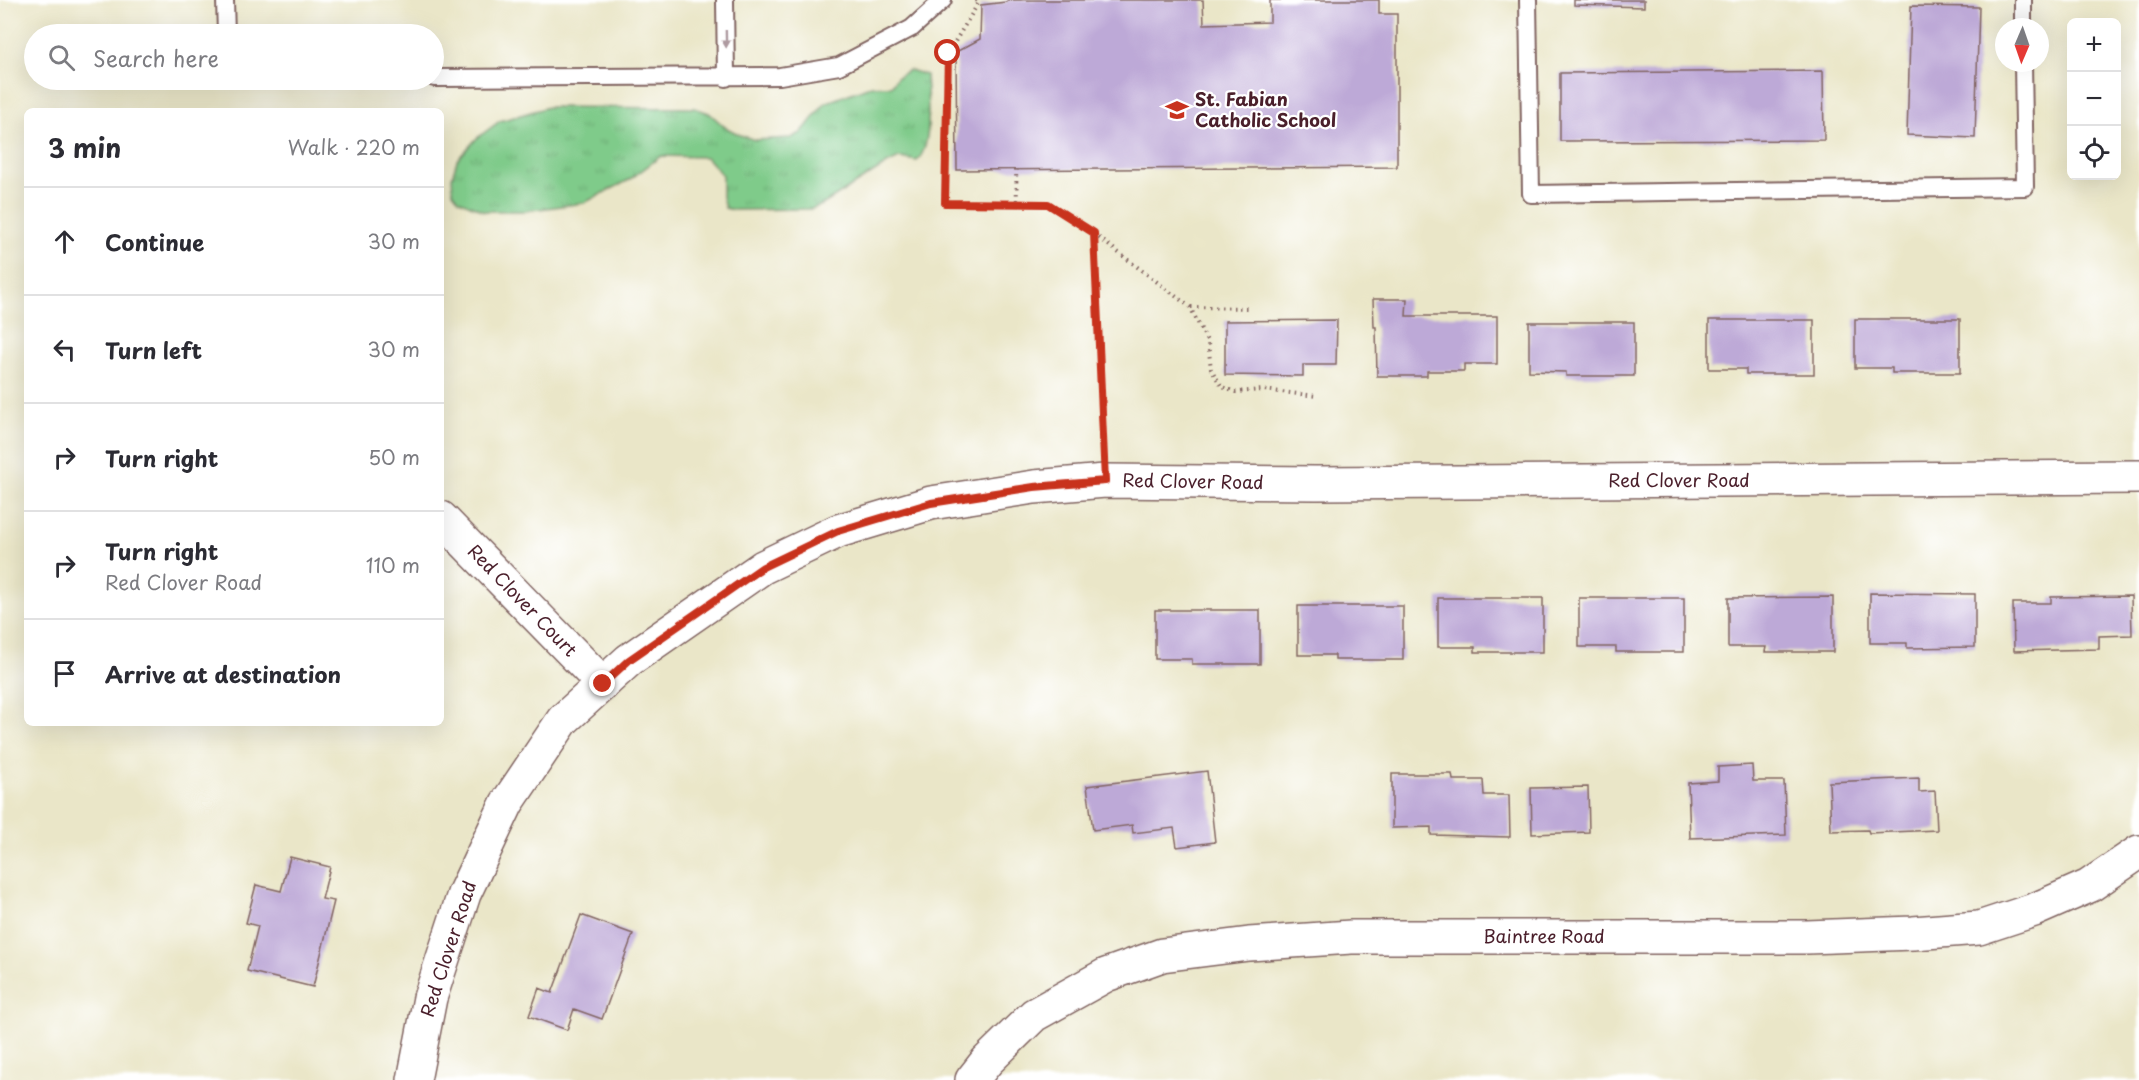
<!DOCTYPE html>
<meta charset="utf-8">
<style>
body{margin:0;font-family:"Playpen Sans",sans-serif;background:#f2f2f3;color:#2b2b33}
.controls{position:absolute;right:18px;top:18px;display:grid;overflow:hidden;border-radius:9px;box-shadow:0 6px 24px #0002}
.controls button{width:54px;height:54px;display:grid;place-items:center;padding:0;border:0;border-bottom:2px solid #e1e1e2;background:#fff;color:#2b2b33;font:30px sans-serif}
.compass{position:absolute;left:1995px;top:18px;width:54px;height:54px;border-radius:50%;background:#fff;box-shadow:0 6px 24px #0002;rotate:182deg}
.stop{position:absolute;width:18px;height:18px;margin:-14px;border:4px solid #c8321e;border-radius:50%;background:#fff}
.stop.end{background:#c8321e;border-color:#fff;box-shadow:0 2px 6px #0008}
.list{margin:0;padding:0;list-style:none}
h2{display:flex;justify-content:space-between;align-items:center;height:78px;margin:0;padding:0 24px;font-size:26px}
h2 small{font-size:20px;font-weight:400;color:#7c7c81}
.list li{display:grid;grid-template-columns:39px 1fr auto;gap:18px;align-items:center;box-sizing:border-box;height:108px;padding:0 24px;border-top:2px solid #e1e1e2}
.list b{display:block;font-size:22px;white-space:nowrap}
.list p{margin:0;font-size:20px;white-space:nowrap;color:#7c7c81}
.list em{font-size:20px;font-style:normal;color:#7c7c81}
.icon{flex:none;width:33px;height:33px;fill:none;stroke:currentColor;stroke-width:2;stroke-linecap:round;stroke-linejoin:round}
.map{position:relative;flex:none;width:2139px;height:1080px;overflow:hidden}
.search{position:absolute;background:#fff;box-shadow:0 6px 24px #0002;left:24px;top:24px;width:420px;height:66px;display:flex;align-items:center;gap:15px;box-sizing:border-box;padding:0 21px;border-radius:33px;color:#7c7c81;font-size:22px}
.panel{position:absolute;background:#fff;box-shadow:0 6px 24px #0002;left:24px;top:108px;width:420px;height:618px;border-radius:9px}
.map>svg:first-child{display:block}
</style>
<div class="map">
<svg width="2139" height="1080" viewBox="0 0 2139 1080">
<defs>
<pattern id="park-tufts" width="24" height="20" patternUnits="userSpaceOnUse" patternTransform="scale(1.5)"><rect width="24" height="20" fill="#7fcb8a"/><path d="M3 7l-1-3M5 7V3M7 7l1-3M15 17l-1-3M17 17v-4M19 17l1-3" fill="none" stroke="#6fae77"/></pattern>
</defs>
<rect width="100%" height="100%" fill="#fff"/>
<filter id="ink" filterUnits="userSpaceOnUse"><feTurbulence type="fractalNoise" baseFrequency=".0167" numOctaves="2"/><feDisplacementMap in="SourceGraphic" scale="12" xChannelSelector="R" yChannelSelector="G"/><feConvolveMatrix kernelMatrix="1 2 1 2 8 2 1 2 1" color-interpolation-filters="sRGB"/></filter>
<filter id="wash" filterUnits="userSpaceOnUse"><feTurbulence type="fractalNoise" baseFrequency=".008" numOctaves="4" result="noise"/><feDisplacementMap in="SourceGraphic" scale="24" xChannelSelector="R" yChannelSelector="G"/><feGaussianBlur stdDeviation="1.35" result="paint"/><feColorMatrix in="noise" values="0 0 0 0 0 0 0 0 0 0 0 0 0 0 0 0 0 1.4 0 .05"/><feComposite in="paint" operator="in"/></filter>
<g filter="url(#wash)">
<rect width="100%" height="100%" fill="#eae6c8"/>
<path fill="url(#park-tufts)" stroke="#64755a" stroke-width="1.5" d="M909,70L926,75C927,99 934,143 917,161L899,158L887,164L822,205L811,209L734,210L725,208L722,197V175L706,157L661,156L629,180L584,203L524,211H484L459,200L453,192L452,177L457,160L477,138L500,121L548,107L695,108L709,113L725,127L740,135L755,140L791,138L801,133L825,103L870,86H891L897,77Z"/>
<g id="blocks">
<path fill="#bda9d7" d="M1008,0H1203L1204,24L1270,22V0H1379V14H1397V167L957,170L956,52L980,39L981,5L1006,2Z
M1574,0H1644V7L1574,5Z
M1911,6L1979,7L1975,138L1907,135Z
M1823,71L1824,140L1560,141V73Z
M1373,299H1407L1406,316H1497V364H1464V371H1427V376H1377L1376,327H1374Z
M1855,319H1960V373H1892V368H1855Z
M1337,320L1336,365H1303V376L1225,375V321Z
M1709,320H1814V374H1746V369H1709Z
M1529,322H1634V376H1566V372L1529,371Z
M1870,593L1975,594V647L1907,648V643H1870Z
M2131,596L2132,635L2099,636V649L2014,651L2013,603H2051V597Z
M1833,597V652H1765L1766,647H1728V598Z
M1438,598H1543V652H1475V647H1438Z
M1579,598H1684V652H1616V647H1579Z
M1298,606H1403V660H1335V655H1298Z
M1155,610H1260V664H1192V659H1155Z
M1752,765L1753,781H1784L1786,835L1690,838L1688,783L1718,781V767Z
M1207,771L1215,842L1177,847L1174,828L1133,833L1132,825L1093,830L1087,786Z
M1392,774H1452L1453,780H1483L1484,795H1509L1510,837L1431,835V827L1392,828Z
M1919,778V792L1935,791L1937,830L1869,833L1868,830L1831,831L1829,782Z
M1588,787L1589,832L1532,834L1531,788Z
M290,857L330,867L322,899L334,901L313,987L247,971L258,926L246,923L256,885L281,891Z
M581,915L633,934L602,1019L574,1009L567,1030L529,1016L539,988L552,993Z"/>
</g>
</g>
<g filter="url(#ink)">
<use href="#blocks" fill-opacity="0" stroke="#826562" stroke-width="1.5"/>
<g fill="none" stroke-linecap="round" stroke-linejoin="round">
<g stroke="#826562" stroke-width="20">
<path id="lane" d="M225,0L226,34
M725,0L726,78
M1528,0L1531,194L2025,187L2023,63
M2023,0V27
M434,78L780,76L839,66L912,28L943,0"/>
</g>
<g stroke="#826562" stroke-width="36">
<path id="street" d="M441,518L603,684
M414,1080L430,998L464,894L507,803L563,720L629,660L763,567L838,531L931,503L1034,487L1105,481L1316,483L2139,477
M972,1080L987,1061L1034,1015L1106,975L1162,955L1249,944L1351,937H1807L1913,933L1979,928L2034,910L2089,886L2139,852"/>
</g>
<path stroke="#826562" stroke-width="4" stroke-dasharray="1.5 4.5" stroke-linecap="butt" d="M976,0L979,2L948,53L945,203L1048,204L1094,233L1103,448
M1016,169L1017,203
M1094,234L1190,307L1208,343L1211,369L1222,387L1235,392L1263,390L1317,396
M1191,307L1251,308"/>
<use href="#lane" stroke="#fff" stroke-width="16"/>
<use href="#street" stroke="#fff" stroke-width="33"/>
</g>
<defs><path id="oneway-solid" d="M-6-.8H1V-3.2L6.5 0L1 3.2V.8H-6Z" transform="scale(1.5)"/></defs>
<use fill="#ae9aa0" href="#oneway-solid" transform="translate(726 39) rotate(89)"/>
</g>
<g fill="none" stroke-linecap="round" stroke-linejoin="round" filter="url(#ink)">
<path stroke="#c8321e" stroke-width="8" d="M603,684L629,660L763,567L838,531L931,503L1034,487L1105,481L1094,233L1048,204L945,203L948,53"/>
</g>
<defs>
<g id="school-bare" transform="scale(1.8)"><path d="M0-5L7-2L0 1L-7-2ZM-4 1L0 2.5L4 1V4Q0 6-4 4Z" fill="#c8321e" stroke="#fff" stroke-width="2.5" paint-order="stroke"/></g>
</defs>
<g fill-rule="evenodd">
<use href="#school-bare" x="1177" y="110"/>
</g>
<g text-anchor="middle" stroke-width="4.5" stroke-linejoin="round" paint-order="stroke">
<g font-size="18" font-weight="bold" fill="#4a1f2b" stroke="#fff" text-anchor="start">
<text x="1195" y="106">St. Fabian<tspan x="1195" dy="21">Catholic School</tspan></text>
</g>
<g font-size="18" fill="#4a1f2b" stroke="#fff">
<text x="1679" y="487">Red Clover Road</text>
<text transform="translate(1193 482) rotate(1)" y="6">Red Clover Road</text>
<text transform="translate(522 601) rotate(46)" y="6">Red Clover Court</text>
<text x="1544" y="943">Baintree Road</text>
<text transform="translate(449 949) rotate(-72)" y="6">Red Clover Road</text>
</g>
</g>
</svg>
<div class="controls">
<button>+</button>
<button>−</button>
<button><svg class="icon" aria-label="locate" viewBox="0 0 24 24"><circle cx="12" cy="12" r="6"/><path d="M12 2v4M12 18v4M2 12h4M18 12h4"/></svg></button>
</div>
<svg class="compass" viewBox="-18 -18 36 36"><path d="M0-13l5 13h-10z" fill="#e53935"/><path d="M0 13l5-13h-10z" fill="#7c7c81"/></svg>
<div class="stop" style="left:948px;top:53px"></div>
<div class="stop end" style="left:603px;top:684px"></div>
<div class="search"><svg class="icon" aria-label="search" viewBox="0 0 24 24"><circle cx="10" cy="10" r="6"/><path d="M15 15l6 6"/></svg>Search here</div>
<section class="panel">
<h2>3 min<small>Walk · 220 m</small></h2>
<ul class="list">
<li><svg class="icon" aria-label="ahead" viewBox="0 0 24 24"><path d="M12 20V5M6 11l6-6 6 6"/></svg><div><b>Continue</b></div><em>30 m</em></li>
<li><svg class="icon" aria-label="left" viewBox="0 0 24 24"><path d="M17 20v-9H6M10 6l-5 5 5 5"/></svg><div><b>Turn left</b></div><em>30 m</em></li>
<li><svg class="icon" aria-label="right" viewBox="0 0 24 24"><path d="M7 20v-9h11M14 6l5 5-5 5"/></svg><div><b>Turn right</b></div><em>50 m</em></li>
<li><svg class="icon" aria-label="right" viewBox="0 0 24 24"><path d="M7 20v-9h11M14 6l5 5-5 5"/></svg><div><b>Turn right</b><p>Red Clover Road</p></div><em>110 m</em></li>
<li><svg class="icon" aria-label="arrive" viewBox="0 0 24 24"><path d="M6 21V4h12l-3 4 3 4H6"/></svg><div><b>Arrive at destination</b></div></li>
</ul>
</section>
</div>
